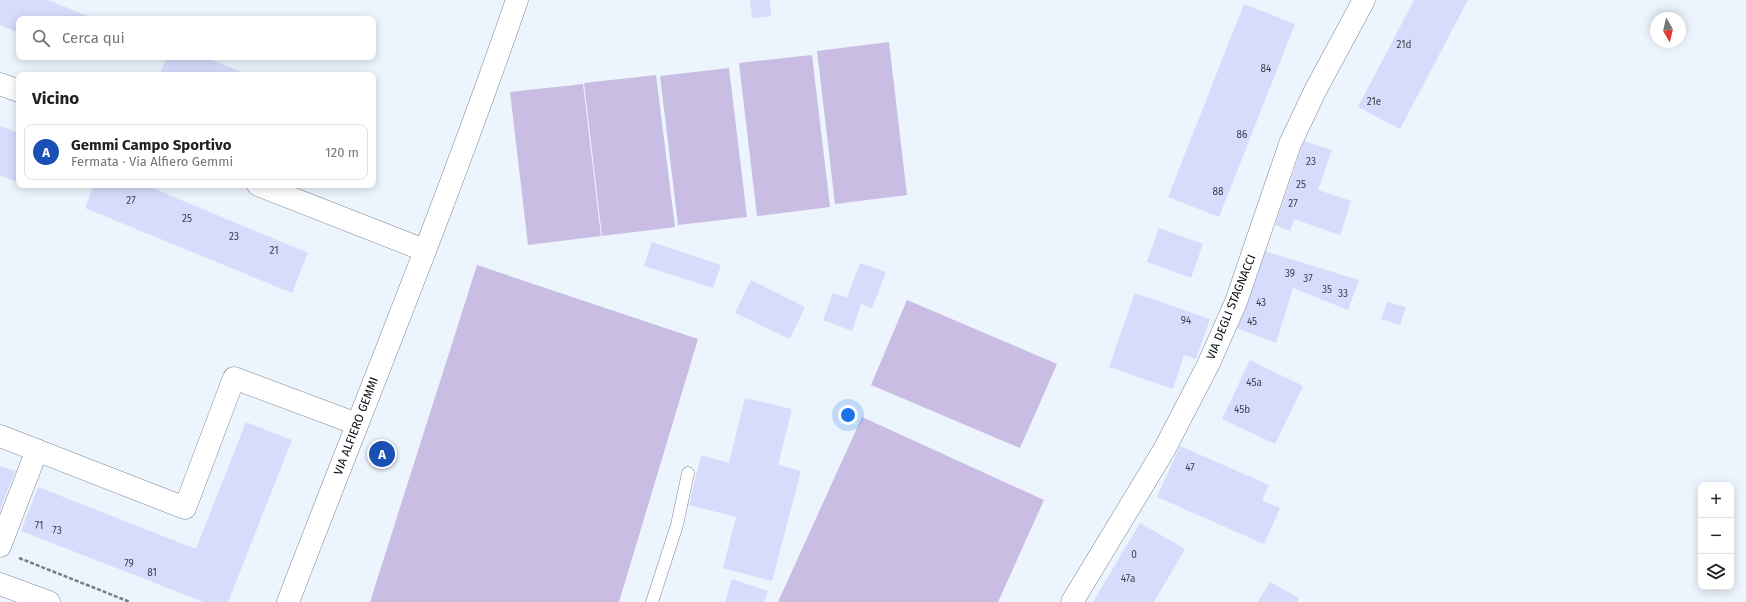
<!DOCTYPE html>
<html lang="it">
<meta charset="utf-8">
<style>
body{margin:0;font-family:"Fira Sans",sans-serif;background:#f6f6f6;color:#222}
.controls{position:absolute;right:12px;bottom:12px;display:grid;overflow:hidden;border-radius:8px;box-shadow:0 2px 10px #0003}
.controls button{width:36px;height:36px;display:grid;place-items:center;padding:0;border:0;border-bottom:1px solid #e0e0e0;background:#fff;color:#222;font:20px sans-serif}
.compass{position:absolute;left:1650px;top:12px;width:36px;height:36px;border-radius:50%;background:#fff;box-shadow:0 2px 10px #0003;rotate:172deg}
.you{position:absolute;left:848px;top:415px;width:14px;height:14px;margin:-10px;border:3px solid #fff;border-radius:50%;background:#1a73e8;box-shadow:0 0 0 6px #1a73e833}
.badge{display:grid;place-items:center;width:26px;height:26px;border-radius:50%;background:#c93a60;color:#fff;font-size:13px;font-weight:700}
.pin{position:absolute;translate:-50% -50%;border:2px solid #fff;box-shadow:0 1px 4px #0006}
.list{margin:0;padding:0;list-style:none}
h2{display:flex;justify-content:space-between;align-items:center;height:52px;margin:0;padding:0 16px;font-size:17px}
h2 small{font-size:13px;font-weight:400;color:#767676}
.list li{display:grid;grid-template-columns:26px 1fr auto;gap:12px;align-items:center;box-sizing:border-box;height:56px;margin:0 8px 8px;padding:0 8px;border:1px solid #e0e0e0;border-radius:8px}
.list b{display:block;font-size:15px;white-space:nowrap}
.list p{margin:0;font-size:13px;white-space:nowrap;color:#767676}
.list em{font-size:13px;font-style:normal;color:#767676}
.icon{flex:none;width:22px;height:22px;fill:none;stroke:currentColor;stroke-width:2;stroke-linecap:round;stroke-linejoin:round}
.map{position:relative;flex:none;width:1746px;height:602px;overflow:hidden}
.search{position:absolute;background:#fff;box-shadow:0 2px 10px #0003;left:16px;top:16px;width:360px;height:44px;display:flex;align-items:center;gap:10px;box-sizing:border-box;padding:0 14px;border-radius:8px;color:#767676;font-size:15px}
.panel{position:absolute;background:#fff;box-shadow:0 2px 10px #0003;left:16px;top:72px;width:360px;height:116px;border-radius:8px}
.map>svg:first-child{display:block}
</style>
<div class="map">
<svg width="1746" height="602" viewBox="0 0 1746 602">
<rect width="100%" height="100%" fill="#ecf4fd"/>
<path fill="#cabde3" d="M889,42L907,195L835,204L817,51Z
M812,55L830,207L757,216L739,63Z
M729,68L747,217L678,225L660,76Z
M656,75L675,227L602,236L584,83Z
M583,84L601,236L528,245L510,92Z
M477,265L698,339L619,602H370Z
M907,300L1057,364L1020,448L871,385Z
M862,417L1044,500L998,602H778Z"/>
<path fill="#d7dcfc" d="M0,0H48L95,19H19V33L0,25Z
M750,0H770L771,16L752,18Z
M1414,0H1468L1400,129L1358,107Z
M1244,4L1295,24L1219,217L1168,197Z
M167,57H205L249,75H159Z
M0,126L19,133V183L0,175Z
M1304,141L1332,150L1318,190L1351,201L1340,235L1294,219L1290,231L1275,225Z
M94,185H145L308,253L292,293L85,208Z
M1159,228L1203,244L1191,278L1147,262Z
M652,242L721,265L713,288L644,266Z
M1261,250L1359,280L1348,310L1293,288L1276,343L1234,327Z
M860,263L886,272L872,308L861,304L852,331L823,320L833,293L847,298Z
M751,280L805,307L790,339L735,313Z
M1135,293L1210,319L1196,359L1184,355L1173,389L1109,367Z
M1387,302L1406,307L1400,325L1381,319Z
M1250,360L1303,386L1275,444L1222,419Z
M745,398L792,409L778,465L801,471L772,581L723,568L736,517L689,505L701,455L729,463Z
M246,422L292,440L228,602H204L21,531L38,487L196,549Z
M1180,446L1269,485L1262,500L1280,508L1264,544L1157,497Z
M0,466L15,471L0,511Z
M1140,523L1185,549L1154,602H1093Z
M732,579L768,591L764,602H725Z
M1270,582L1299,598L1297,602H1258Z"/>
<g fill="none" stroke-linecap="round" stroke-linejoin="round">
<g stroke="#7c8896" stroke-width="13">
<path id="lane" d="M652,602L677,525L688,473"/>
</g>
<g stroke="#7c8896" stroke-width="23">
<path id="street" d="M0,84L19,91
M258,185L424,250
M0,436L185,508L234,378L357,424
M0,546L37,450
M0,584L49,602
M288,602C365,402 447,203 517,0
M1072,602L1164,450L1208,365L1236,302L1290,144L1315,91L1364,0"/>
</g>
<path stroke="#777d84" stroke-width="2.5" stroke-dasharray="4 2" stroke-linecap="butt" d="M19,558L130,602"/>
<use href="#lane" stroke="#fff" stroke-width="12"/>
<use href="#street" stroke="#fff" stroke-width="22"/>
</g>
<g text-anchor="middle" stroke-width="3" stroke-linejoin="round" paint-order="stroke">
<g font-size="10" fill="#3d424d">
<text x="1404" y="48">21d</text>
<text x="1266" y="72">84</text>
<text x="1374" y="105">21e</text>
<text x="1242" y="138">86</text>
<text x="1311" y="165">23</text>
<text x="1301" y="188">25</text>
<text x="1218" y="195">88</text>
<text x="131" y="204">27</text>
<text x="1293" y="207">27</text>
<text x="187" y="222">25</text>
<text x="234" y="240">23</text>
<text x="274" y="254">21</text>
<text x="1290" y="277">39</text>
<text x="1308" y="282">37</text>
<text x="1327" y="293">35</text>
<text x="1343" y="297">33</text>
<text x="1261" y="306">43</text>
<text x="1186" y="324">94</text>
<text x="1252" y="325">45</text>
<text x="1254" y="386">45a</text>
<text x="1242" y="413">45b</text>
<text x="1190" y="471">47</text>
<text x="39" y="529">71</text>
<text x="57" y="534">73</text>
<text x="1134" y="558">0</text>
<text x="129" y="567">79</text>
<text x="152" y="576">81</text>
<text x="1128" y="582">47a</text>
</g>
<g font-size="12" fill="#0a0e13" stroke="#fff">
<text transform="translate(1231 307) rotate(-68)" y="4">VIA DEGLI STAGNACCI</text>
<text transform="translate(356 426) rotate(-69)" y="4">VIA ALFIERO GEMMI</text>
</g>
</g>
</svg>
<div class="controls">
<button>+</button>
<button>−</button>
<button><svg class="icon" aria-label="layers" viewBox="0 0 24 24"><path d="M12 4l9 5-9 5-9-5zM3 14l9 5 9-5"/></svg></button>
</div>
<svg class="compass" viewBox="-18 -18 36 36"><path d="M0-13l5 13h-10z" fill="#e53935"/><path d="M0 13l5-13h-10z" fill="#767676"/></svg>
<div class="you"></div>
<div class="pin badge" style="left:382px;top:454px;background:#1a4fb4">A</div>
<div class="search"><svg class="icon" aria-label="search" viewBox="0 0 24 24"><circle cx="10" cy="10" r="6"/><path d="M15 15l6 6"/></svg>Cerca qui</div>
<section class="panel">
<h2>Vicino<small></small></h2>
<ul class="list">
<li><span class="badge" style="background:#1a4fb4">A</span><div><b>Gemmi Campo Sportivo</b><p>Fermata · Via Alfiero Gemmi</p></div><em>120 m</em></li>
</ul>
</section>
</div>
